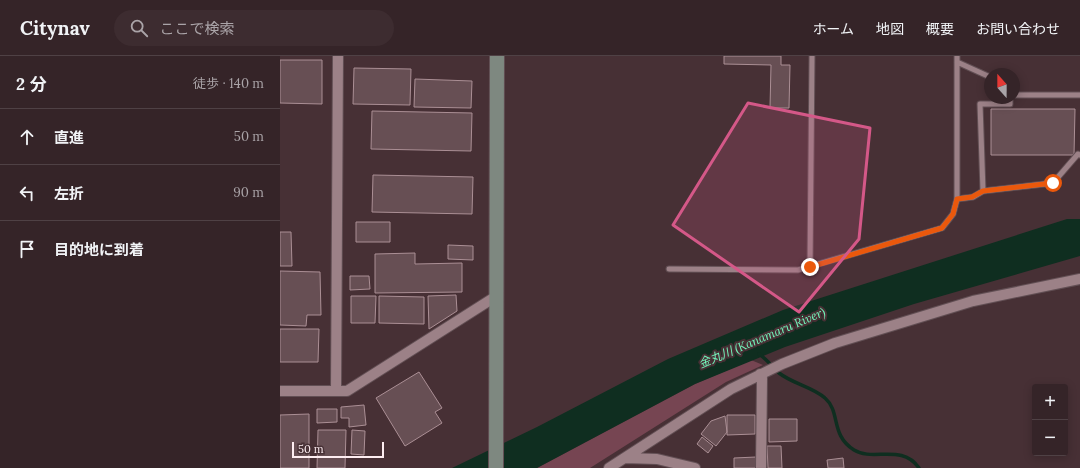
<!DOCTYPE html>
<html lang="ja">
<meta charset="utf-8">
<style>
body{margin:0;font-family:Lora,"Noto Sans JP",serif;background:#3d2c30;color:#f1f3f6}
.controls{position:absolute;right:12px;bottom:12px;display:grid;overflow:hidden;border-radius:4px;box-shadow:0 2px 10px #0003}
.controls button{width:36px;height:36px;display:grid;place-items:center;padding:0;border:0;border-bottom:1px solid #4f4145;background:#352428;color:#f1f3f6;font:20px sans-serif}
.compass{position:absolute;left:704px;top:12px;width:36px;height:36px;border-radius:50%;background:#352428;box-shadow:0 2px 10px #0003;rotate:339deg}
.scale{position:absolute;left:12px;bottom:10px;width:92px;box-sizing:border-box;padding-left:4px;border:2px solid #fdedf1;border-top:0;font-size:11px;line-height:14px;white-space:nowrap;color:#fdedf1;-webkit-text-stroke:3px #473035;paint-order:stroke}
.stop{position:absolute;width:12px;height:12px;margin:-9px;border:3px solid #ea580c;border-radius:50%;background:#fff}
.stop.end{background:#ea580c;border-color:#fff;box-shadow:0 1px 4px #0008}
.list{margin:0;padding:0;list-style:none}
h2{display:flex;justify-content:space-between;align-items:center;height:52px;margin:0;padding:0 16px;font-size:17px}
h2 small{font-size:13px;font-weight:400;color:#aaa4a8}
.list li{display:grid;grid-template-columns:26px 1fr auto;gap:12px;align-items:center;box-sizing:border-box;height:56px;padding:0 16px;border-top:1px solid #4f4145}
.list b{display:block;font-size:15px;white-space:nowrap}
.list em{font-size:13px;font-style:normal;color:#aaa4a8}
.icon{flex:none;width:22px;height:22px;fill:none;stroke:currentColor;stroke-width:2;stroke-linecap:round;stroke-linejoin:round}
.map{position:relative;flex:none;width:800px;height:412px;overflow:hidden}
header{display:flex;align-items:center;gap:24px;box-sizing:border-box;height:56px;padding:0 20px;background:#352428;border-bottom:1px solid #4f4145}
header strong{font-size:19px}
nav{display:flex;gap:22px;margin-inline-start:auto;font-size:14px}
.search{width:280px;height:36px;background:#3d2c30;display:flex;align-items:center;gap:10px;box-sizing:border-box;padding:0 14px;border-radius:22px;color:#aaa4a8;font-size:15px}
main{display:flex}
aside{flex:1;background:#352428}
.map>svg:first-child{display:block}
</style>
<header>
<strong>Citynav</strong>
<div class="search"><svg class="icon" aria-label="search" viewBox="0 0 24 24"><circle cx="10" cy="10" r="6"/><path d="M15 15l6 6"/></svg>ここで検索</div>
<nav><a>ホーム</a><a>地図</a><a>概要</a><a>お問い合わせ</a></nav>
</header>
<main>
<aside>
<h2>2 分<small>徒歩 · 140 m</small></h2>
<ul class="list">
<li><svg class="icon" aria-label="ahead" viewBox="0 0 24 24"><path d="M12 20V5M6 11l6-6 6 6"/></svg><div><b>直進</b></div><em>50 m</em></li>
<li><svg class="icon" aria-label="left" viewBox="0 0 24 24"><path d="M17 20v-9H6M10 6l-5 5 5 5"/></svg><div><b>左折</b></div><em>90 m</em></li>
<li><svg class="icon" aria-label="arrive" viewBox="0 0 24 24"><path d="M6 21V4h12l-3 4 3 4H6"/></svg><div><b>目的地に到着</b></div></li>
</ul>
</aside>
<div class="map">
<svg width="800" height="412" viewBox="0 0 800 412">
<rect width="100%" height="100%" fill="#473035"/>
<path fill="#764552" d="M471,304L483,309L446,326L310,412H257L415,328Z"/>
<path fill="#0f2e20" d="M787,163H800V200L634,248L505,291L415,328L257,412H172L257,371L388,303L503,254Z"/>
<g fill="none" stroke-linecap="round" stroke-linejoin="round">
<path stroke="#0f2e20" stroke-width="3.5" d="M479,298C487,303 492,311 499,317C513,328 533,331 545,342C561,356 550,379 574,394C593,406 622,387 639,412"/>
</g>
<path fill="#674f54" stroke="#ab8f95" d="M444,0H501V9H510L509,52H490L491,9L444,8Z
M0,4H42V48L0,47Z
M74,12L131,13L130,49L73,48Z
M135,23L192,25L191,52L134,51Z
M711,53H795L794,99H711Z
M92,55L192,57L191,95L91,93Z
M93,119L193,121L192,158L92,156Z
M76,166H110V186H76Z
M0,176H11L12,210H0Z
M168,189L193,190V204L168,203Z
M135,197V208L182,207V236L95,237V198Z
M0,215L40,216L41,259H27L26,270L0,269Z
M70,220H89L90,233L70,234Z
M176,239L177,255L149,273L148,240Z
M71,240H96L95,267H71Z
M99,240L144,241V268L99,267Z
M0,273H39L38,306H0Z
M139,316L162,352L155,356L162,367L125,390L96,342Z
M84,349L86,369L69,371V362H61V351Z
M37,353H57V366L37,367Z
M29,358V412H0V359Z
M447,359H475V378L447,379Z
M445,360L447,376L436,390L421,378L431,365Z
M489,363H517V385L489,386Z
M38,374H66L65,412H37Z
M72,374L85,375L84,399L71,398Z
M422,381L433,390L428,397L417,388Z
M487,390H501L502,412H488Z
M476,401V412H454V402Z
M563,402L564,412H548L547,404Z"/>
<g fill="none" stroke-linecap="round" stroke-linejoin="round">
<g stroke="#624f54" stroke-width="7">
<path id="lane" d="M677,6L710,21
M734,39H800
M730,42V48H700L703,135L773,127L798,98L800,99
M677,143L693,141L703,135
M530,211L532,0
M389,213L518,214L662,172L673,158L677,143V0"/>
</g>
<g stroke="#624f54" stroke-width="12">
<path id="street" d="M480,318L482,322L481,412
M0,335H67L215,241
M56,335L58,0
M345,402L377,403L415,412
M329,412L451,333L502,308L555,287L693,245L800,223"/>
</g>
<g stroke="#624f54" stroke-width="16">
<path id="secondary" d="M216,412L217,0"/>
</g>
<use href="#lane" stroke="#9c8187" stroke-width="5"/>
<use href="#street" stroke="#9c8187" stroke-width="10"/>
<use href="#secondary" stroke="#7e8880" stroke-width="14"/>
</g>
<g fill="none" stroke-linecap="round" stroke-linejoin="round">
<path stroke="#ea580c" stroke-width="5" d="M530,211L662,172L673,158L677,143L692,141L703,135L773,127"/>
</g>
<path fill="#d45888" fill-opacity="0.2" stroke="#d45888" stroke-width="3" stroke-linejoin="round" d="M468,47L590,72L579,183L519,256L393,169Z"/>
<g text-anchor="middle" stroke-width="4" stroke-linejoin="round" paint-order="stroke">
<g font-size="12" font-style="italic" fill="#73f7bc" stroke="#473035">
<text transform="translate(482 282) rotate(-23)" y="4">金丸川 (Kanamaru River)</text>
</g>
</g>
</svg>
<div class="controls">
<button>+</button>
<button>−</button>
</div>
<svg class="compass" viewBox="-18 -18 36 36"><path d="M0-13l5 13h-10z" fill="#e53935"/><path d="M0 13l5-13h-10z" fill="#aaa4a8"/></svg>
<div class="scale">50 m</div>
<div class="stop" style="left:773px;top:127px"></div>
<div class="stop end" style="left:530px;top:211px"></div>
</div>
</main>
